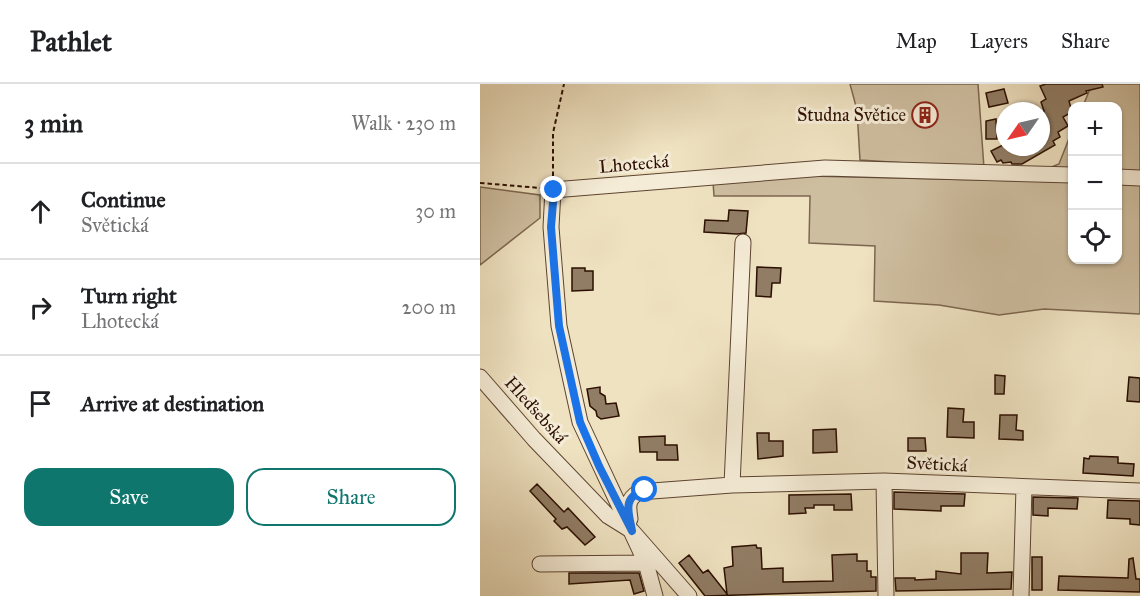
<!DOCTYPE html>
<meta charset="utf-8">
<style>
body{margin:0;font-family:"IM FELL Great Primer",serif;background:#f6f6f6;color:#202124}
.controls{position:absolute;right:18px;top:18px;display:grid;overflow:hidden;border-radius:12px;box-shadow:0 2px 4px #0004}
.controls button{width:54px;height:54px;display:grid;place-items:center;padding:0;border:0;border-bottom:2px solid #e0e0e0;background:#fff;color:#202124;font:30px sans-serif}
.compass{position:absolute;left:516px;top:18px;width:54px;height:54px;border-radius:50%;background:#fff;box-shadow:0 2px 4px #0004;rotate:236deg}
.stop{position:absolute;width:18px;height:18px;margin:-14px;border:4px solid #1a73e8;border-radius:50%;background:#fff}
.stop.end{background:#1a73e8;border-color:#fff;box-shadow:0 2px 6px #0008}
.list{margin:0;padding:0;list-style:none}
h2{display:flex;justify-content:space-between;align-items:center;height:78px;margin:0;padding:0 24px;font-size:26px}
h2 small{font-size:20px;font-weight:400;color:#757577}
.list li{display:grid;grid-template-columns:39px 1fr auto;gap:18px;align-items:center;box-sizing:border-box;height:96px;padding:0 24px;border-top:2px solid #e0e0e0}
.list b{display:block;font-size:22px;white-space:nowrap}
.list p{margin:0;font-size:20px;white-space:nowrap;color:#757577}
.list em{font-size:20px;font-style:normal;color:#757577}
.actions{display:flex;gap:12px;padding:18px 24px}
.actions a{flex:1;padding:14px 0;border:2px solid #0f766e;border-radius:18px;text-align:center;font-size:21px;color:#0f766e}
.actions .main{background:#0f766e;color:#fff}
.icon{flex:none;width:33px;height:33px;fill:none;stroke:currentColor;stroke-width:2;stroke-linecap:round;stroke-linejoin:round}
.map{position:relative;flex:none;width:660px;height:512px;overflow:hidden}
header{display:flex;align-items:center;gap:36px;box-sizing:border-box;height:84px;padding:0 30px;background:#fff;border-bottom:2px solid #e0e0e0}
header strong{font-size:28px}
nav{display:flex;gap:33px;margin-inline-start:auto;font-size:21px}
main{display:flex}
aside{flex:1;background:#fff}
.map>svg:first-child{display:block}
</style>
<header>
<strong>Pathlet</strong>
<nav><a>Map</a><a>Layers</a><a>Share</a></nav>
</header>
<main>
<aside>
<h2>3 min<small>Walk · 230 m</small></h2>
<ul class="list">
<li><svg class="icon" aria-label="ahead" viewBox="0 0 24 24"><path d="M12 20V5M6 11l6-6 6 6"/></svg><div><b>Continue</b><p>Světická</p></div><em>30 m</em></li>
<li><svg class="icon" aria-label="right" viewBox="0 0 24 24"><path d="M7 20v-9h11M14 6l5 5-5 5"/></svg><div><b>Turn right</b><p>Lhotecká</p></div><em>200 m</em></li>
<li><svg class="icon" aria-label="arrive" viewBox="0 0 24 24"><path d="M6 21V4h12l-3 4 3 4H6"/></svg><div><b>Arrive at destination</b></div></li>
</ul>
<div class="actions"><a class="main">Save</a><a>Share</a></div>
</aside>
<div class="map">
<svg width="660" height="512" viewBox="0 0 660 512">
<rect width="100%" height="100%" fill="#efe2c1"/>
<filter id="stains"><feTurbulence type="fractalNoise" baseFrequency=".00333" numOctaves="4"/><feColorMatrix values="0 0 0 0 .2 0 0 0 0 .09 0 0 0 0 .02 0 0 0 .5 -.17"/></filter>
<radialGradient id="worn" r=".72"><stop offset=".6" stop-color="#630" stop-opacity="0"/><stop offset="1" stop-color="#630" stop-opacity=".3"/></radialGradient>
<path fill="#cebea0" stroke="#7d6650" stroke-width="1.5" d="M370,0H498L504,84L380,76L377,26Z
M612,0H660V90L638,89V22H603Z
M592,47V86L569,84L579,80Z
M328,92L592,98V176H638V100L660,101V230L564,225L519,231L459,221L394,217L395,162L329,159L330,112H234L233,98Z
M0,103L60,111V134L0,181Z"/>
<path fill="#917d65" stroke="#2c0f01" stroke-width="1.5" d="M566,0H622L623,3L606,7L607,9L589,17L592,28L583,33L588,42L578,48L580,53L573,57L575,61L542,80H532L531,78L523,79L521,76L517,78L511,67L525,60V63H535L539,69L548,63H561V28L564,27L561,18L566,15L560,2Z
M524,5L528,19L509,23L506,9Z
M516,35L517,55H506V37Z
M249,126L268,127L266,149L257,150L224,148L225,136L248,137Z
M277,183L301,184L300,199H292L291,213L276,212Z
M92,184H105V187H113V206L92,207Z
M515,291L525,292L524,310H515Z
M649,293L660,294V318L647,317Z
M120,303V309L125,312L126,320L136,319L139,332L121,335L117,332L116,327L110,322L107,305Z
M468,324L484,325L483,338H494V354L467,353Z
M520,331H537L536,346L543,347V356L519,355Z
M356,345L357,368L333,369V346Z
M277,349H289V357H303V372L278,375Z
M185,352V361H197L198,376H177V368H160L159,353Z
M428,354H445L446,367H428Z
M610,372L638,373V379L654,380L653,392L603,389L604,374L609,375Z
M57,400L84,428L88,424L115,453L105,461L87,443L82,445L74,437L76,435L50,407Z
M414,408L485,410L484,422H461V427L414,425Z
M371,410L372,426H354V421H334V424H325L326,429L309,430V411Z
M553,413L598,414L597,425L568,424V432L553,431Z
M628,416L660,417V441L650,440V435L627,434Z
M276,461L277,464H281L282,485L303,484V498L353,497L352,471L377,470V477H387V487H391V493H396V507L225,512L199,479L209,471L223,489L228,486L247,510L244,484L253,482L252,463Z
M481,469H508L507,489L532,488L531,505L416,507L415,494H435V496L456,495V487L481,490Z
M552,473H562V506H552Z
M653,474L656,495H660V508L578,506L579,492L648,494L649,475Z
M89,489H159L164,507L154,510L150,496L89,500Z"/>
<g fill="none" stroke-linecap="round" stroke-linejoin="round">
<g stroke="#5d4431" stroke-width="17">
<path id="minor" d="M638,93L660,94
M0,293L54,355L128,432L152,447L209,512
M404,397L406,512
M252,401L263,158
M150,435C148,422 147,415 159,408L252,401L404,397L660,407
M60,480L166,479
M175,512L166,479L100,338L79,242L71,143L73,106L345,84L592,91
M541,512L544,403"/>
</g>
<path stroke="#2c0f01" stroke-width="2" stroke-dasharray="4.5 3" stroke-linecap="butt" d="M73,92V49L84,0
M0,99L61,104"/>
<use href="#minor" stroke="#f5ecd7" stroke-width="15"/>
</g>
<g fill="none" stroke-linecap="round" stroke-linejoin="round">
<path stroke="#1a73e8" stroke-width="8" d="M74,106L71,143L79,242L100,338L119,382L152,447C149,429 141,413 165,406"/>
</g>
<defs>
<g id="building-ring" transform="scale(1.35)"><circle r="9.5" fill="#f5ecd7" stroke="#8f2418" stroke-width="1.5"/><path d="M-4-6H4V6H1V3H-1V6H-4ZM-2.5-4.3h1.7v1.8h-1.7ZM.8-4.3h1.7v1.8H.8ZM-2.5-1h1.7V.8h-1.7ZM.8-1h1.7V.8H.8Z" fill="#8f2418"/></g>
</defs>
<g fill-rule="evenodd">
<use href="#building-ring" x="445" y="31"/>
</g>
<g text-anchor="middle" stroke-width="6" stroke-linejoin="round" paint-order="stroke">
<g font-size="18" fill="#2c0f01" stroke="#f5ecd7" text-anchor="end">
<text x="426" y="37">Studna Světice</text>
</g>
<g font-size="18" fill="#2c0f01" stroke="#f5ecd7">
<text transform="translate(154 80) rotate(-5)" y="6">Lhotecká</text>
<text transform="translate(56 326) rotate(48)" y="6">Hleďsebská</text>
<text transform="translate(457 380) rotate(3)" y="6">Světická</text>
</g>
</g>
<rect width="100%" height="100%" filter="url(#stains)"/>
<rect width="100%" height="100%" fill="url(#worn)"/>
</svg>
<div class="controls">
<button>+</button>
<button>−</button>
<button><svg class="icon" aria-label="locate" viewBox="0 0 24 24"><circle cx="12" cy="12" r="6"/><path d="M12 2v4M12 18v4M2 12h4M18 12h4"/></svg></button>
</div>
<svg class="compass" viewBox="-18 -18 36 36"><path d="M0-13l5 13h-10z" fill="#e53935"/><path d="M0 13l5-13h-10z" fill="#757577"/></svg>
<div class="stop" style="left:165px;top:406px"></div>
<div class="stop end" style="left:74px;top:106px"></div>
</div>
</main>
